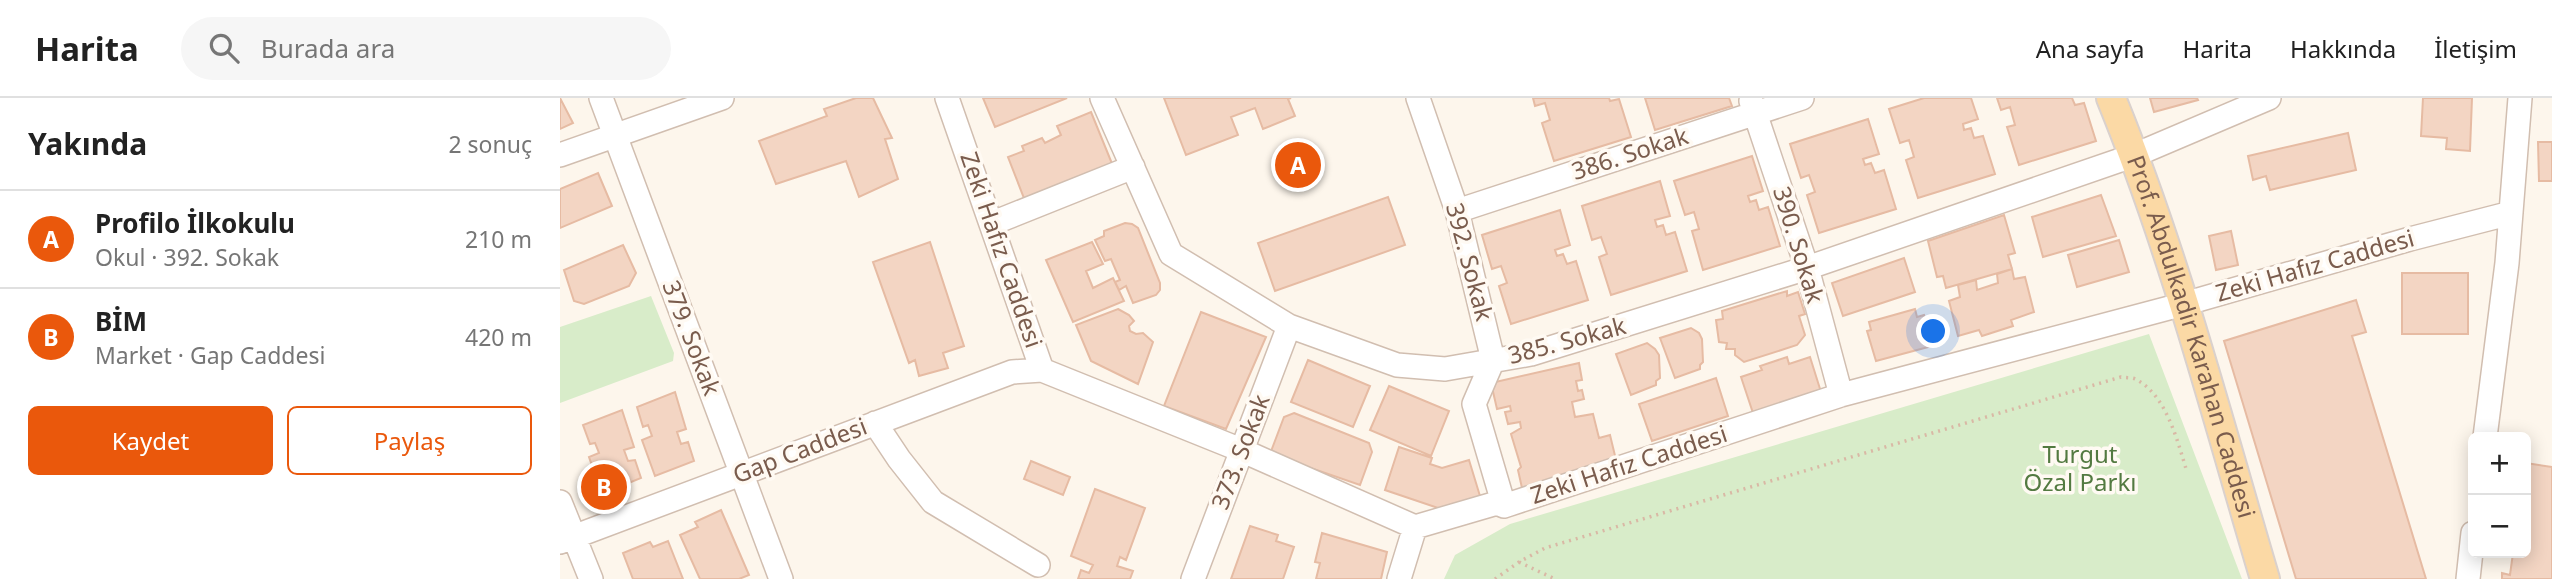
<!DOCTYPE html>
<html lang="tr">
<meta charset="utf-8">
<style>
body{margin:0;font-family:"Noto Sans",sans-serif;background:#f6f6f6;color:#222}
.controls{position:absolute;right:21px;bottom:21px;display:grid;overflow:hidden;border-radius:10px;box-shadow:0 4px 18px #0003}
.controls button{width:63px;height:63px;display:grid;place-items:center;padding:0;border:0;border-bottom:2px solid #e0e0e0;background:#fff;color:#222;font:35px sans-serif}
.you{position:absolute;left:1374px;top:234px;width:24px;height:24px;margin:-18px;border:5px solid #fff;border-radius:50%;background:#1a73e8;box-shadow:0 0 0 10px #1a73e833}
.badge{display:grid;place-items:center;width:46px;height:46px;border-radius:50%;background:#ea580c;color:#fff;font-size:23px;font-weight:700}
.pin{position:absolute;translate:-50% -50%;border:4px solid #fff;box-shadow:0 2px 7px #0006}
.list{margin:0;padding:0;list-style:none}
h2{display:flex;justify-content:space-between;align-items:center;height:91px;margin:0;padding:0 28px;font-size:30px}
h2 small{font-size:23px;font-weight:400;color:#767676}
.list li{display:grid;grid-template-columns:46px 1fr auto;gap:21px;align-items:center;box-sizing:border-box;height:98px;padding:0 28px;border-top:2px solid #e0e0e0}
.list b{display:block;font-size:26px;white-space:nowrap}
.list p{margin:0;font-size:23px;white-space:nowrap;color:#767676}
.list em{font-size:23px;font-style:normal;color:#767676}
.actions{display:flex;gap:14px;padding:21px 28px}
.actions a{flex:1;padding:16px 0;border:2px solid #ea580c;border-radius:10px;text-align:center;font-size:24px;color:#ea580c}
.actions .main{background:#ea580c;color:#fff}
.icon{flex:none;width:38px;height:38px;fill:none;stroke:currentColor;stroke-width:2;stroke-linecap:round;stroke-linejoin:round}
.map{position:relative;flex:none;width:1992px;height:481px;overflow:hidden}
header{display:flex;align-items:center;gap:42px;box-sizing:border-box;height:98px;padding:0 35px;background:#fff;border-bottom:2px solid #e0e0e0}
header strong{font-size:33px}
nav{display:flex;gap:38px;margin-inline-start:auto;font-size:24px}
.search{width:490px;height:63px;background:#f6f6f6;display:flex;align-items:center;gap:18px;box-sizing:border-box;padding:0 24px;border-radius:38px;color:#767676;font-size:26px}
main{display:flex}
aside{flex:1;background:#fff}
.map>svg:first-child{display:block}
</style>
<header>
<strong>Harita</strong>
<div class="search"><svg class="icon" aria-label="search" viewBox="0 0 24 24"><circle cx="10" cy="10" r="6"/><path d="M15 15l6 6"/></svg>Burada ara</div>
<nav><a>Ana sayfa</a><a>Harita</a><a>Hakkında</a><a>İletişim</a></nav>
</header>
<main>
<aside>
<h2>Yakında<small>2 sonuç</small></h2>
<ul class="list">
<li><span class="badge">A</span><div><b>Profilo İlkokulu</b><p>Okul · 392. Sokak</p></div><em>210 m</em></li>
<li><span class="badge">B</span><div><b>BİM</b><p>Market · Gap Caddesi</p></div><em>420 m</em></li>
</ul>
<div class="actions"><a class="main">Kaydet</a><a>Paylaş</a></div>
</aside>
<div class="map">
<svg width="1992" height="481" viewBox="0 0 1992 481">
<rect width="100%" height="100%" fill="#fdf6ec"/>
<path fill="#d8ecc9" d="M91,198L114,255L113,263L0,305V229Z
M1589,236L1682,481H884L895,457L950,426Z"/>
<path fill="#f3d5c3" stroke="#e6bba3" stroke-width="2" d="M0,0L13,25L0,31Z
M296,0H313L332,40L325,41L338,81L299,99L286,63L216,86L199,43L267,18L264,11Z
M423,0H507L435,29Z
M604,0H731L728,1L735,18L703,31L695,10L671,19L678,37L626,57Z
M973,0H1049L1050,3L1059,1L1071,39L994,63L982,25L990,22L985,5L975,8Z
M1085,0H1169L1172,8L1095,32Z
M1364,0H1411L1418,21L1403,26L1404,32L1411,30L1414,40L1423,38L1435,76L1358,100L1346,62L1354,59L1349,42L1340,45L1329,11Z
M1437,0H1512L1515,7L1524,5L1536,43L1459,67L1447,29L1455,27L1450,9L1441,12Z
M1590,0H1637L1638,2L1594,14Z
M1863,0H1912L1910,53L1886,51L1887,40L1861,38Z
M531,14L555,73L467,108L448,59L464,53L462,48L482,40L485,45L501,37L497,28Z
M1308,21L1319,56L1303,61L1305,67L1311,65L1315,75L1324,72L1336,111L1259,135L1247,97L1255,94L1249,77L1241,80L1230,46Z
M1788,35L1796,72L1710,92L1706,78L1693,82L1688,58Z
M1978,44H1992V83H1979Z
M1192,58L1203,93L1188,98L1190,104L1196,102L1199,112L1208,109L1220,148L1143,172L1132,133L1139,131L1134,114L1125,117L1114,83Z
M38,75L52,108L0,130V91Z
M1100,83L1110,118L1095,122L1097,129L1103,127L1106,137L1115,134L1127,173L1051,197L1039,159L1047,156L1041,139L1032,142L1022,108Z
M1541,97L1556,138L1483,159L1472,119Z
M828,99L845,147L715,193L698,145Z
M1000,112L1010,147L995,152L997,158L1003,156L1007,166L1016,163L1028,202L951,226L939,188L947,185L941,168L932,171L922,137Z
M1444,117L1455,155L1448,157L1452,171L1386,190L1383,178L1377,179L1368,143Z
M565,125L572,126L578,130L600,185V192L596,197L573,205L566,188L559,192L555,184L560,182L551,161L545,163L535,142L544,138V133Z
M1671,133L1678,167L1656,172L1649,138Z
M1559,142L1569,174L1517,189L1508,157Z
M370,144L404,248L383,255L388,270L359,278L355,262L349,265L313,164Z
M532,144L543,166L526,173L533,190L553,180L564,203L513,224L486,162Z
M63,147L76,175L69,188L24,206L14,203L4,172Z
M1344,160L1355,194L1283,218L1272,185Z
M1452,171L1454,181L1465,179L1474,214L1451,222L1453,228L1422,238L1419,232L1398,238L1389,203L1400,199L1398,187L1416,182L1417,192L1438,185L1437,176Z
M1842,175H1908V236H1842Z
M1227,193V198L1238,194L1245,216L1239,218L1245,237L1237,247L1184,264L1175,257V251H1166L1167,245L1159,244L1156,222L1163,221L1162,213Z
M1796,202L1806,234L1792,238L1866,481H1736L1664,243Z
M558,211L569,217L574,223L569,228L570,233L576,236L583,235L593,244L578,286L531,263L516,227Z
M1355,211L1357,219L1364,217L1372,248L1316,263L1307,233L1311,232L1309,224Z
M641,214L706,239L666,331L604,308Z
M1131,230L1139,235L1142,241L1143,264L1140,267V271L1115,280L1100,240Z
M1087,245L1095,251L1099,257L1100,280L1096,283V287L1071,297L1056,256Z
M1227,259L1229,266L1250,259L1261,294L1193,315L1181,279L1202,272L1200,268Z
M748,262L810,288L793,329L731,304Z
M1019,265L1022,282L1016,283L1018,293L1022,292L1024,301L1012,304L1015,319L1033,316L1039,340L1050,337L1057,366L962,390L958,372L961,369L951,336L961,330L960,324L948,326L945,314L951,313L950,308L937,311L931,285Z
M1156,280L1168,318L1092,343L1079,306Z
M829,288L889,313L871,358L810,332Z
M115,294L126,331L117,334L121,346L128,344L134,363L95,378L82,342L92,338L88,327L83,329L77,309Z
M62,312L74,349L64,352L68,363L75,362L81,380L42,396L29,359L39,355L35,345L30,346L23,327Z
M734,315L809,345L812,354L800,387L710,356L724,319Z
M839,349L872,360L870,366L882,370L909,362L920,398L881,411L825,392Z
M471,363L510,379L503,397L464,381Z
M1966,365L1992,369V481H1942V475L1950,477L1953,455H1966Z
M535,391L585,410L566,462L560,459L557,468L573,473L570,481H518L521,472L529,475L533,467L511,458Z
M161,412L189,477L179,481H140L120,437L138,429L135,424Z
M690,428L718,437L716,443L734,449L723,481H671Z
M762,435L827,454L821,481H756L760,465L755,464Z
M108,443L123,481H73L63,455L90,444L93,449Z"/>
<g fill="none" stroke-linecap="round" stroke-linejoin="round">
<g stroke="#d1beb0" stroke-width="26">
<path id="minor" d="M41,0L221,481
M387,0L482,272L681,352L855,429L937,405L944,408L1281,297L1624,206L1850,141L1951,115
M542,0L611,156L729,228L837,267L885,271L971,256L1247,170L1575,57L1709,0
M858,0L897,113L933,262L914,306L944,408
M1191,3L1247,170L1281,297
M0,57L162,0
M897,113L1242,0
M433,125L573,69
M315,325L339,361L373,404L478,467
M1925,339L1947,165L1960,0
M0,404L31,481
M0,444L452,274L482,272
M633,481L729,228
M839,481L855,429
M1908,481L1913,435"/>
</g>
<g stroke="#dad1cd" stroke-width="32">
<g id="major">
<path id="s1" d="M1551,0C1615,156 1657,320 1705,481"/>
</g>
</g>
<path stroke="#d9b8a5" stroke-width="3.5" stroke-dasharray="2 5" stroke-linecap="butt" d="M959,464L995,481
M935,481L959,464L985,450L1561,279C1566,280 1573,279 1577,282C1607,298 1618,345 1627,374"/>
<use href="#minor" stroke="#fff" stroke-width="23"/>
<use href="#major" stroke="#fbd9a5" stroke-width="28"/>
</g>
<g text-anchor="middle" stroke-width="7" stroke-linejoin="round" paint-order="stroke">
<g font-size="24" fill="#7a5c4d" stroke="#fffaf3">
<text transform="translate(1070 56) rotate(-18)" y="8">386. Sokak</text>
<text transform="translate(1238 147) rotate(73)" y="8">390. Sokak</text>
<text transform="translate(441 152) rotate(71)" y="8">Zeki Hafız Caddesi</text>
<text transform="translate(909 164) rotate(75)" y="8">392. Sokak</text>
<text transform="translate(1755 168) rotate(-16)" y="8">Zeki Hafız Caddesi</text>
<text transform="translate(131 240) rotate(69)" y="8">379. Sokak</text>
<text dy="8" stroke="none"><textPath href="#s1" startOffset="252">Prof. Abdulkadir Karahan Caddesi</textPath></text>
<text transform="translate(1007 243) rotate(-15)" y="8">385. Sokak</text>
<text transform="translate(240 353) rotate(-21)" y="8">Gap Caddesi</text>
<text transform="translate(681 354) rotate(-69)" y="8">373. Sokak</text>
<text transform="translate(1069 367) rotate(-18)" y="8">Zeki Hafız Caddesi</text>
</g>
<g font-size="24" fill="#537a41" stroke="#fffaf3">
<text x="1520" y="365">Turgut<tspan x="1520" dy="28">Özal Parkı</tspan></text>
</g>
</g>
</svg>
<div class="controls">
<button>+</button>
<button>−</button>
</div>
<div class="you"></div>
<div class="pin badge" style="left:738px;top:67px">A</div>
<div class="pin badge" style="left:44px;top:389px">B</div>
</div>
</main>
